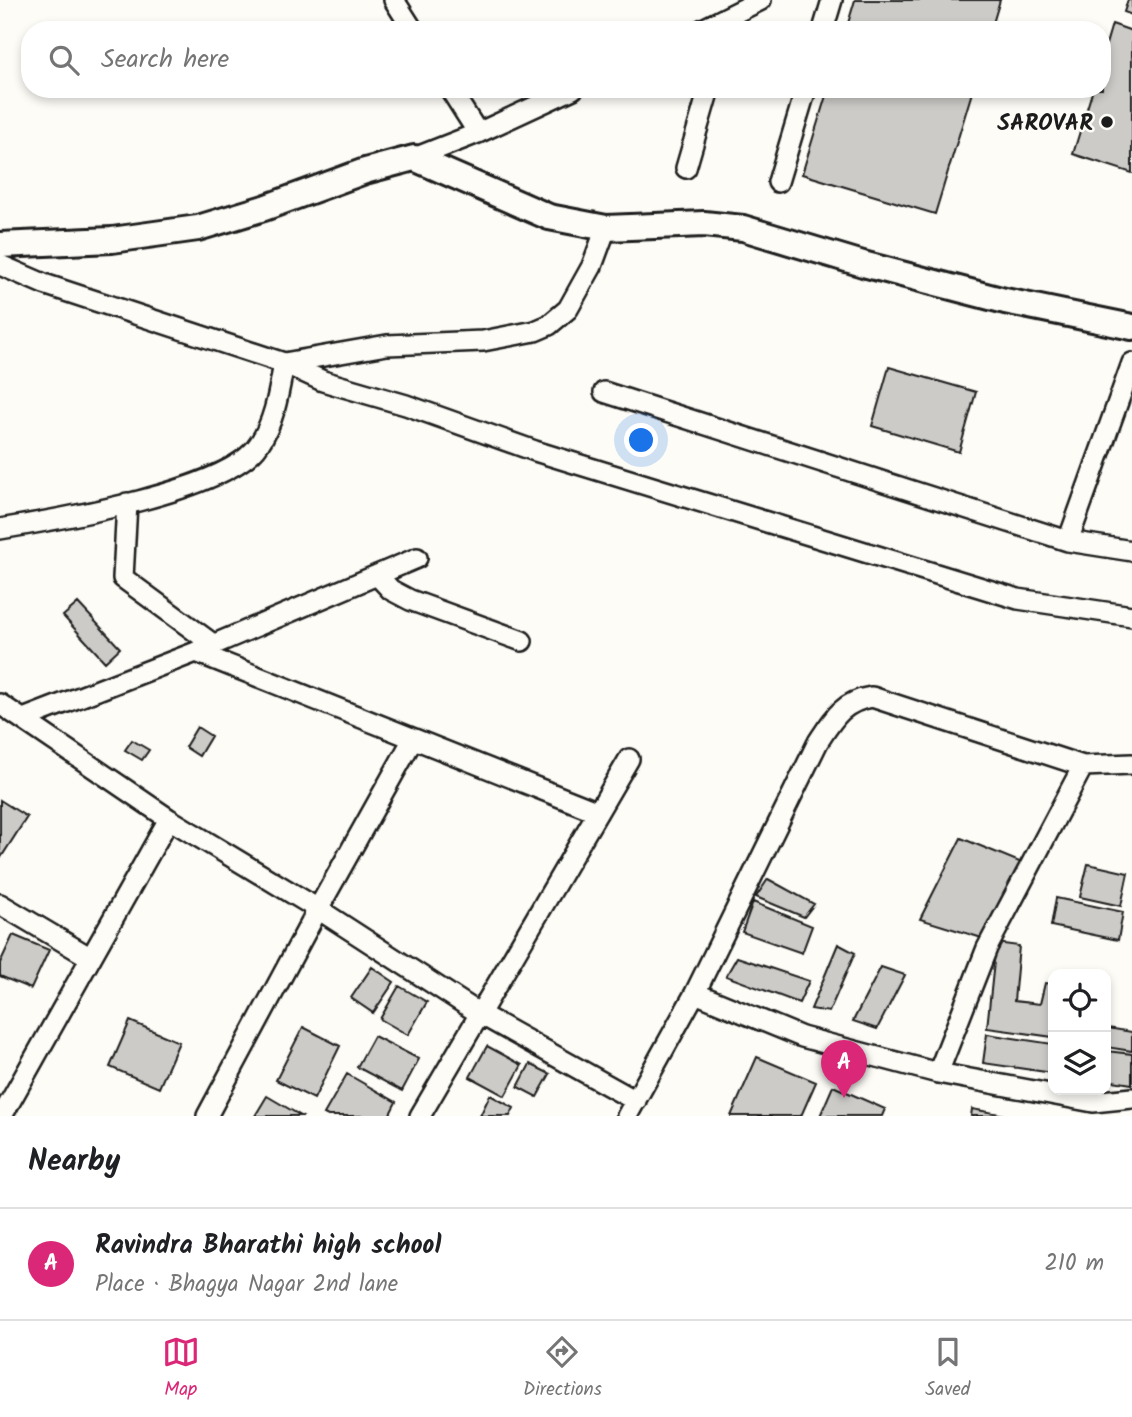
<!DOCTYPE html>
<meta charset="utf-8">
<style>
body{margin:0;font-family:Kalam,sans-serif;background:#f2f2f2;color:#202124}
.controls{position:absolute;right:21px;bottom:21px;display:grid;overflow:hidden;border-radius:14px;box-shadow:0 4px 10px #0003}
.controls button{width:63px;height:63px;display:grid;place-items:center;padding:0;border:0;border-bottom:2px solid #e0e0e0;background:#fff;color:#202124;font:35px sans-serif}
.you{position:absolute;left:642px;top:441px;width:24px;height:24px;margin:-18px;border:5px solid #fff;border-radius:50%;background:#1a73e8;box-shadow:0 0 0 10px #1a73e833}
.badge{display:grid;place-items:center;width:46px;height:46px;border-radius:50%;background:#db2777;color:#fff;font-size:23px;font-weight:700}
.pin{position:absolute;translate:-50% -58px;filter:drop-shadow(0 2px 4px #0008)}
.pin::after{content:'';position:absolute;top:37px;width:24px;height:21px;background:inherit;clip-path:polygon(0 0,100% 0,50% 100%)}
.list{margin:0;padding:0;list-style:none}
h2{display:flex;justify-content:space-between;align-items:center;height:91px;margin:0;padding:0 28px;font-size:30px}
h2 small{font-size:23px;font-weight:400;color:#757577}
.list li{display:grid;grid-template-columns:46px 1fr auto;gap:21px;align-items:center;box-sizing:border-box;height:112px;padding:0 28px;border-top:2px solid #e0e0e0}
.list b{display:block;font-size:26px;white-space:nowrap}
.list p{margin:0;font-size:23px;white-space:nowrap;color:#757577}
.list em{font-size:23px;font-style:normal;color:#757577}
.icon{flex:none;width:38px;height:38px;fill:none;stroke:currentColor;stroke-width:2;stroke-linecap:round;stroke-linejoin:round}
.map{position:relative;flex:none;width:1132px;height:1116px;overflow:hidden}
.search{position:absolute;background:#fff;box-shadow:0 4px 10px #0003;left:21px;right:21px;top:21px;height:77px;display:flex;align-items:center;gap:18px;box-sizing:border-box;padding:0 24px;border-radius:28px;color:#757577;font-size:26px}
.sheet{height:203px;background:#fff}
nav{display:flex;justify-content:space-around;align-items:center;box-sizing:border-box;height:98px;border-top:2px solid #e0e0e0;background:#fff;font-size:19px;color:#757577}
nav a{display:grid;justify-items:center;gap:4px}
nav .on{color:#db2777}
.map>svg:first-child{display:block}
</style>
<div class="map">
<svg width="1132" height="1116" viewBox="0 0 1132 1116">
<rect width="100%" height="100%" fill="#fdfcf7"/>
<filter id="ink" filterUnits="userSpaceOnUse"><feTurbulence type="fractalNoise" baseFrequency=".0143" numOctaves="2"/><feDisplacementMap in="SourceGraphic" scale="14" xChannelSelector="R" yChannelSelector="G"/><feConvolveMatrix kernelMatrix="1 2 1 2 8 2 1 2 1" color-interpolation-filters="sRGB"/></filter>
<g filter="url(#ink)">
<path fill="#cccbc8" stroke="#1c1c1c" stroke-width="2" d="M855,0H1000L991,30H846Z
M1128,0H1132V15L1124,12Z
M1112,24L1132,31V173L1073,154L1093,89H1102V58Z
M828,89H973L935,214L802,174Z
M889,367L976,392L959,452L872,426Z
M78,603L120,648L105,662L63,616Z
M197,727L211,736L199,756L185,747Z
M132,740L149,750L142,760L125,750Z
M0,800L27,817L0,859Z
M961,838L1022,863L982,938L920,919Z
M1088,864L1128,873L1121,906L1080,897Z
M768,879L814,904L804,917L756,897Z
M1056,898L1123,912L1118,940L1051,926Z
M753,902L812,926L802,953L742,932Z
M13,935L49,950L31,989L0,976V963Z
M996,943L1019,946L1014,1001L1040,1004L1045,983L1053,984V1037L987,1028Z
M838,944L855,953L829,1012L811,1009Z
M737,957L809,981L799,1003L726,976Z
M372,967L394,982L373,1013L351,998Z
M881,967L905,975L877,1029L853,1021Z
M399,986L427,1002L408,1035L380,1019Z
M130,1021L179,1042L159,1088L110,1067Z
M303,1027L340,1046L314,1099L276,1080Z
M1108,1028L1132,1032V1051L1106,1047Z
M987,1034L1053,1044V1073L983,1063Z
M374,1036L419,1059L402,1091L357,1067Z
M487,1046L522,1065L505,1096L470,1077Z
M1106,1051L1132,1054V1084L1106,1080Z
M757,1057L816,1082L801,1116H731Z
M530,1064L550,1074L537,1097L518,1087Z
M347,1074L396,1102L389,1116H328L324,1114Z
M833,1086L885,1109L882,1116H820Z
M490,1095L514,1108L510,1116H480Z
M267,1096L301,1116H255Z
M972,1109L1010,1116H971Z"/>
<g fill="none" stroke-linecap="round" stroke-linejoin="round">
<g stroke="#1c1c1c" stroke-width="24">
<path id="minor" d="M394,0L413,30
M701,30L761,0
M823,30L832,0
M450,89L478,133
M414,158L478,133L573,89
M686,168L709,89
M778,182L806,89
M0,265L44,284L284,363L387,345L483,341L535,331L549,325L568,309L592,266L606,228
M604,392L1068,541L1132,551
M127,503L123,578L214,645
M0,529C55,520 230,491 259,444C275,421 279,390 284,363L323,381L406,405L535,451L1018,599L1132,616
M1068,541L1132,363
M377,575L391,590L410,600L522,641
M196,652L598,812
M0,704L169,819L318,909L480,1014L636,1101
M23,719L196,652L417,558
M0,904L91,958
M695,993L802,1037L938,1073L1093,1102L1132,1098
M938,1073L987,948L1083,766
M2,1116L169,819
M207,1116L318,909L413,739
M420,1116L629,759
M627,1116L695,993L818,742C833,719 843,701 872,697L1083,766L1132,764"/>
</g>
<g stroke="#1c1c1c" stroke-width="30">
<path id="tertiary" d="M0,245L112,240L198,228L264,208L365,171L414,158L549,217L606,228L704,224L743,228L863,264L1005,301L1132,327"/>
</g>
<use href="#minor" stroke="#fdfcf7" stroke-width="19"/>
<use href="#tertiary" stroke="#fdfcf7" stroke-width="24"/>
</g>
</g>
<circle fill="#1c1c1c" stroke="#fdfcf7" stroke-width="2.5" cx="1107" cy="122" r="7"/>
<g text-anchor="middle" stroke-width="5" stroke-linejoin="round" paint-order="stroke">
<g font-size="23" font-weight="bold" fill="#1c1c1c" stroke="#fdfcf7" text-anchor="end">
<text x="1093" y="130">SAROVAR</text>
</g>
</g>
</svg>
<div class="controls">
<button><svg class="icon" aria-label="locate" viewBox="0 0 24 24"><circle cx="12" cy="12" r="6"/><path d="M12 2v4M12 18v4M2 12h4M18 12h4"/></svg></button>
<button><svg class="icon" aria-label="layers" viewBox="0 0 24 24"><path d="M12 4l9 5-9 5-9-5zM3 14l9 5 9-5"/></svg></button>
</div>
<div class="you"></div>
<div class="pin badge" style="left:844px;top:1098px">A</div>
<div class="search"><svg class="icon" aria-label="search" viewBox="0 0 24 24"><circle cx="10" cy="10" r="6"/><path d="M15 15l6 6"/></svg>Search here</div>
</div>
<section class="sheet">
<h2>Nearby<small></small></h2>
<ul class="list">
<li><span class="badge">A</span><div><b>Ravindra Bharathi high school</b><p>Place · Bhagya Nagar 2nd lane</p></div><em>210 m</em></li>
</ul>
</section>
<nav>
<a class="on"><svg class="icon" aria-label="map" viewBox="0 0 24 24"><path d="M3 6l6-2 6 2 6-2v14l-6 2-6-2-6 2zM9 4v14M15 6v14"/></svg>Map</a>
<a><svg class="icon" aria-label="directions" viewBox="0 0 24 24"><path d="M12 3l9 9-9 9-9-9zM9 14v-3h6M13 9l2 2-2 2"/></svg>Directions</a>
<a><svg class="icon" aria-label="saved" viewBox="0 0 24 24"><path d="M7 4h10v16l-5-4-5 4z"/></svg>Saved</a>
</nav>
